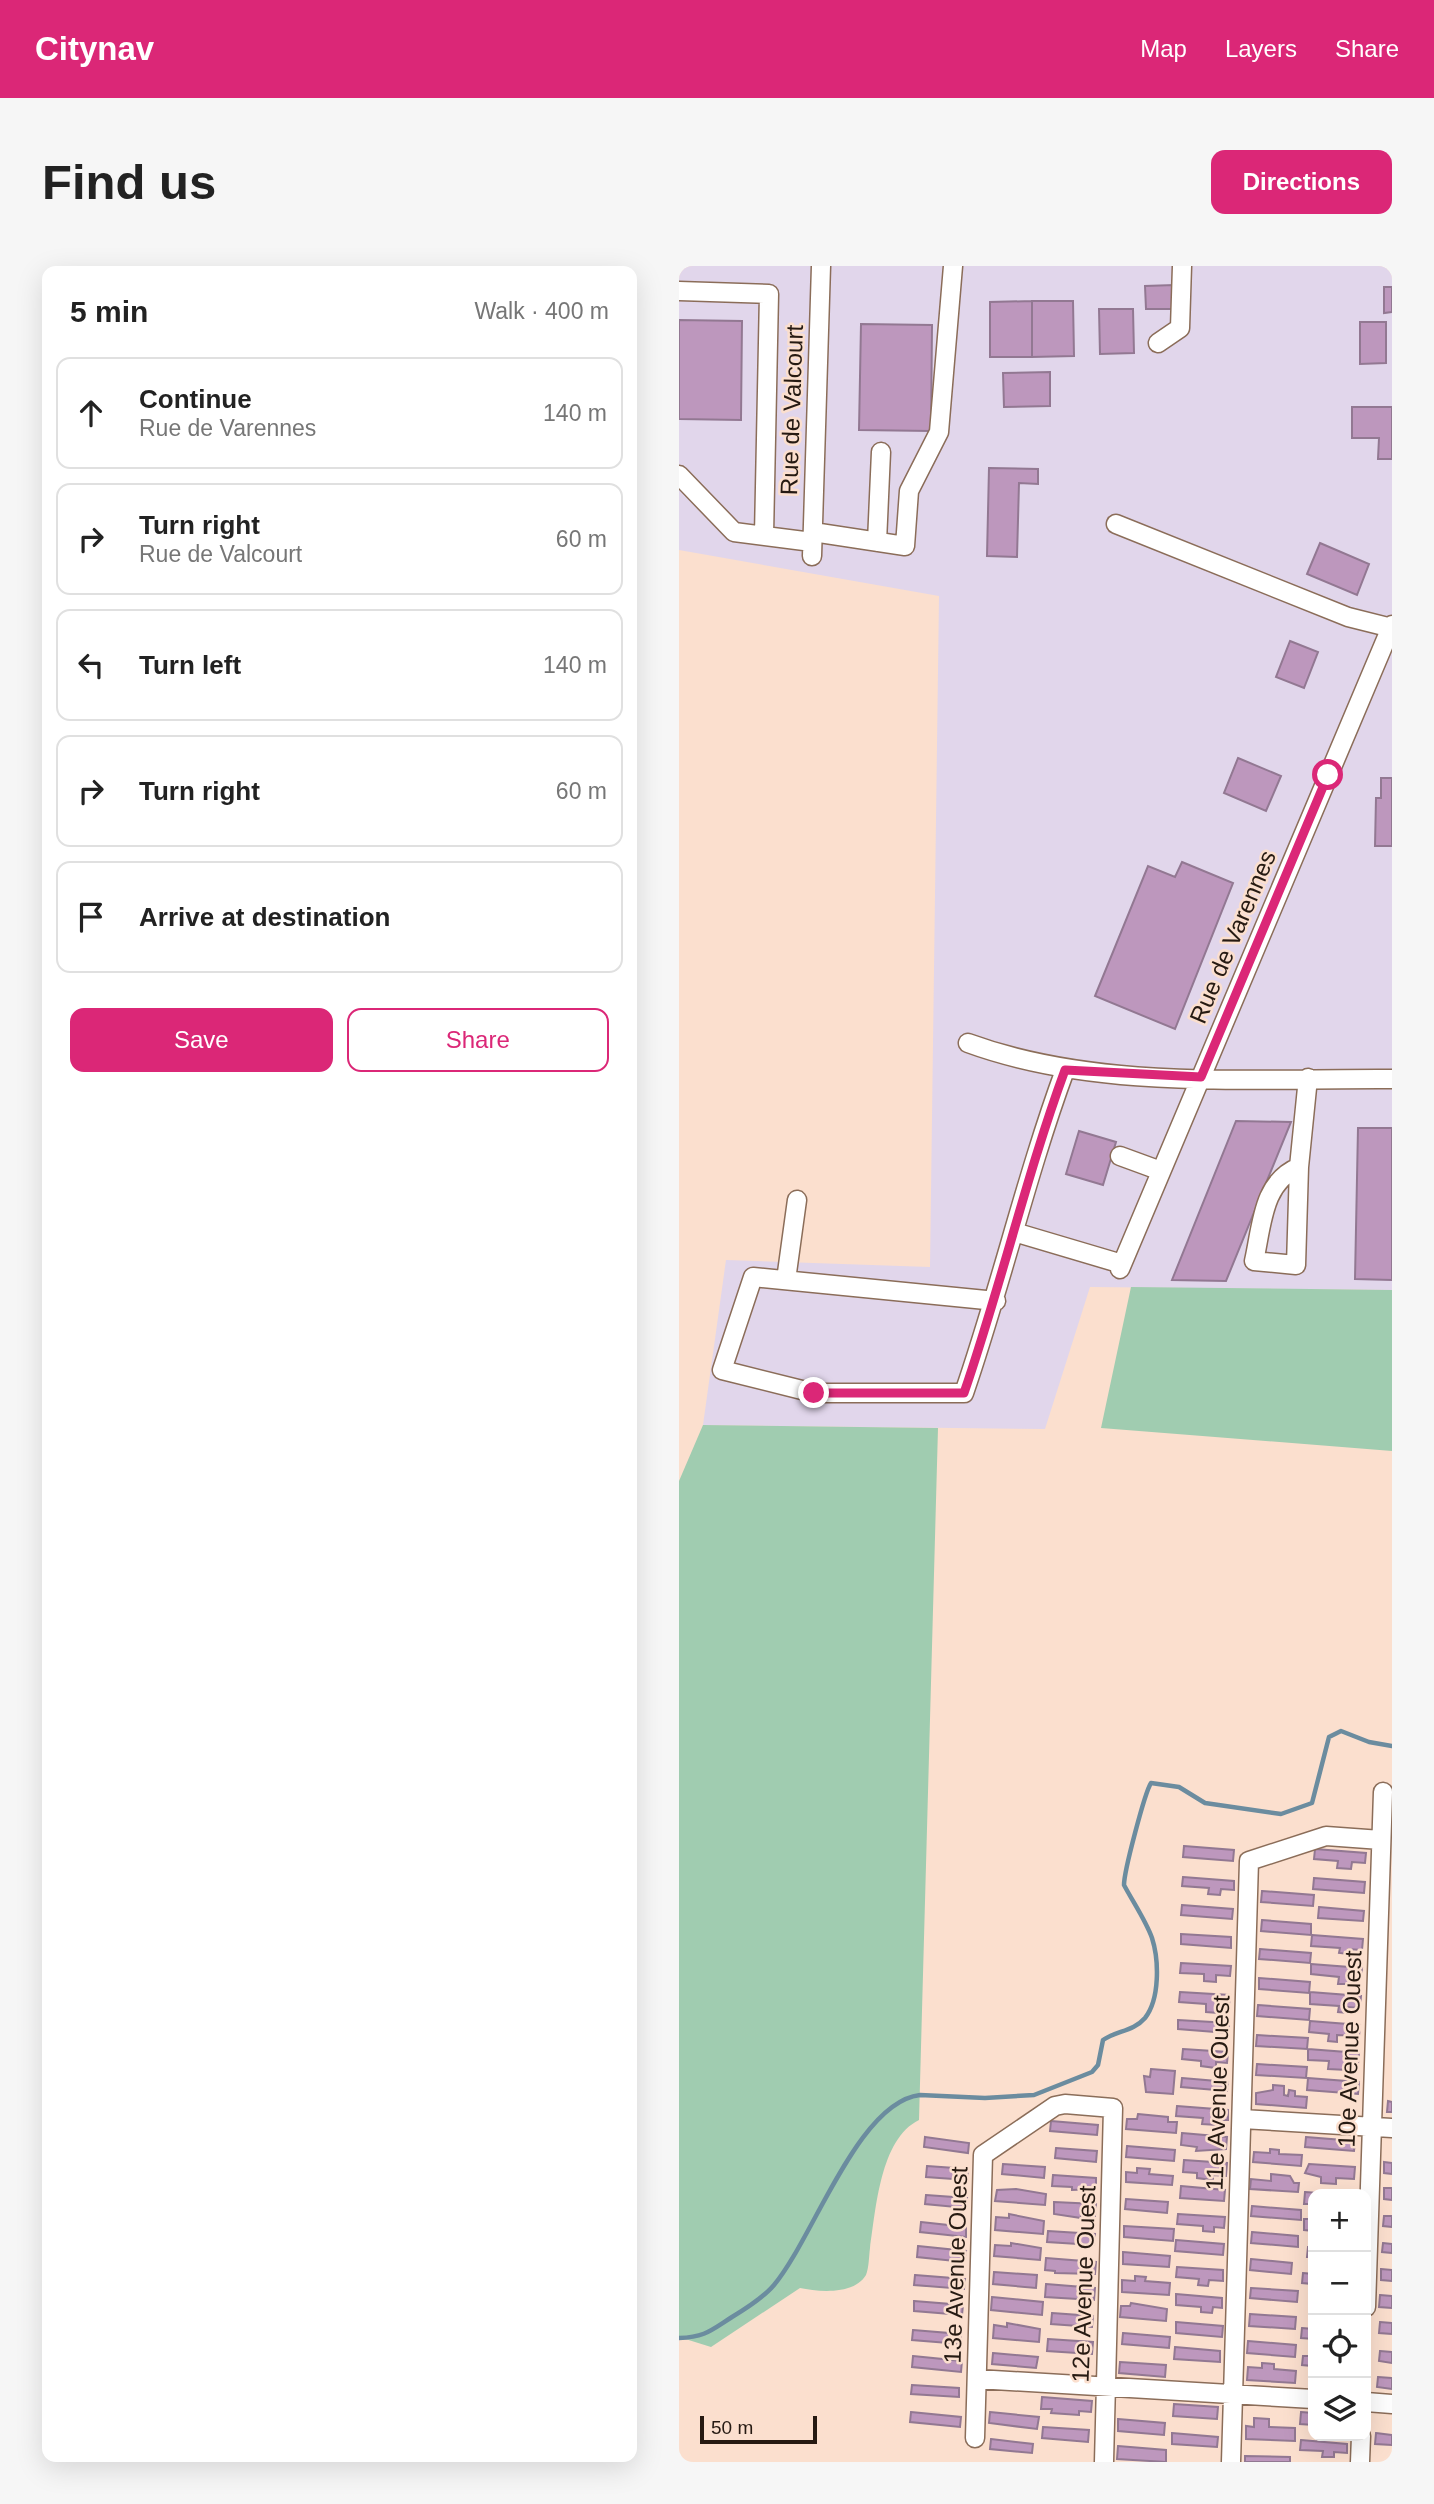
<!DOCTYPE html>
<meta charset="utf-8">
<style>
body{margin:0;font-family:Helvetica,sans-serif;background:#f6f6f6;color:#222}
.controls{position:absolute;right:21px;bottom:21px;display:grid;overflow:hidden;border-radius:14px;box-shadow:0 7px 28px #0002}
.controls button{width:63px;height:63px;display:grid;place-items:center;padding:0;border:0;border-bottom:2px solid #e0e0e0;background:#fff;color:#222;font:35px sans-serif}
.scale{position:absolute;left:21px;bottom:18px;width:117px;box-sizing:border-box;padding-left:7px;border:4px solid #261a12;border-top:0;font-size:19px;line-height:24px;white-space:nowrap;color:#261a12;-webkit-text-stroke:5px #fbdfce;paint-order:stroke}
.stop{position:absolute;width:21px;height:21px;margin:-16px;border:5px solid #db2777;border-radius:50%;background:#fff}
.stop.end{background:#db2777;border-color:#fff;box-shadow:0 2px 7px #0008}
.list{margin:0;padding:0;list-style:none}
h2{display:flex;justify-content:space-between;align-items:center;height:91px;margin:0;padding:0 28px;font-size:30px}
h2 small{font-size:23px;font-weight:400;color:#767676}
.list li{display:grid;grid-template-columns:46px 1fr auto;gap:21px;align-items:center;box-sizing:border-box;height:112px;margin:0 14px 14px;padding:0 14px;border:2px solid #e0e0e0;border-radius:14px}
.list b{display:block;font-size:26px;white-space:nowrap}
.list p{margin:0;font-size:23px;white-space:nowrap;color:#767676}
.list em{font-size:23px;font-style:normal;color:#767676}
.actions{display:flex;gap:14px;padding:21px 28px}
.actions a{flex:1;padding:16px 0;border:2px solid #db2777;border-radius:14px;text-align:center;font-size:24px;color:#db2777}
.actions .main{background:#db2777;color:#fff}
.icon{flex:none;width:38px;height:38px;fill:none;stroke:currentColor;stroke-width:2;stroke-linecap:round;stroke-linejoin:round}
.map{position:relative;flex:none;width:713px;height:2196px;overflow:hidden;border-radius:14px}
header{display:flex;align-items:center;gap:42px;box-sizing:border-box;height:98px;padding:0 35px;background:#db2777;color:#fff}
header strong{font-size:33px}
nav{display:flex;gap:38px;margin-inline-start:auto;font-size:24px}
.intro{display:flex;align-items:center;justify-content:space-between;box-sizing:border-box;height:168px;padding:0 42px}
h1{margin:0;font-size:49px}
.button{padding:18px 32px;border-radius:14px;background:#db2777;color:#fff;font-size:24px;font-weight:700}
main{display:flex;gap:42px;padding:0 42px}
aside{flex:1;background:#fff;border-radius:14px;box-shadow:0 7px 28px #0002}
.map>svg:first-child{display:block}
</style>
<header>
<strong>Citynav</strong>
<nav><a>Map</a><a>Layers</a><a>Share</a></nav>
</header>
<div class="intro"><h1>Find us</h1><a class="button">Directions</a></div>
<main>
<aside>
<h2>5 min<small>Walk · 400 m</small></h2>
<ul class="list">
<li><svg class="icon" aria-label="ahead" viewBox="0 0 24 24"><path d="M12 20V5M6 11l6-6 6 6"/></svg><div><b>Continue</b><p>Rue de Varennes</p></div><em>140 m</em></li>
<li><svg class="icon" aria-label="right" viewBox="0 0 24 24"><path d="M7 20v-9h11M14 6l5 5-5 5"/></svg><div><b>Turn right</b><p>Rue de Valcourt</p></div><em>60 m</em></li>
<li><svg class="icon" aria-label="left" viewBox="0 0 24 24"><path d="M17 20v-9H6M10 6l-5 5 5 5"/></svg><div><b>Turn left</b></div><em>140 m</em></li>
<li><svg class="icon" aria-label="right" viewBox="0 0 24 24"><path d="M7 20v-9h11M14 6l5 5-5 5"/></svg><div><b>Turn right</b></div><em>60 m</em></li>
<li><svg class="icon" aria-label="arrive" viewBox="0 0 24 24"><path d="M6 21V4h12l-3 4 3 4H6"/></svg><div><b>Arrive at destination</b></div></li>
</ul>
<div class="actions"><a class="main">Save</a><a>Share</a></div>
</aside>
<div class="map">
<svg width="713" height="2196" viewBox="0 0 713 2196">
<rect width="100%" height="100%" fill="#fbdfce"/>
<path fill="#e1d6eb" d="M0,0H713V1024L411,1021L366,1163L24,1159L47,994L251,1001L260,330L0,284Z"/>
<path fill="#a0ccb0" d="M452,1021L713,1024V1185L422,1162Z
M24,1159L259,1162L240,1854C201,1873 197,1943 191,1982C190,1989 190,2002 187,2009C175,2029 140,2026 121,2022L32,2081L0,2071V1215Z"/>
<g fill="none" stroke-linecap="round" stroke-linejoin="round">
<path stroke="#6b8c9f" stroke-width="4.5" d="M0,2072C26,2071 31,2065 53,2051C68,2042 84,2032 95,2019C134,1973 179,1836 241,1829L306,1832L355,1829L413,1806L419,1799L424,1774C437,1765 455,1765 466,1752C481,1733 480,1694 473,1672C467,1655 454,1636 445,1619C445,1605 466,1526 472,1517L500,1521L526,1537L602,1548L633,1537L650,1471L662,1465L690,1476L713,1480"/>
</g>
<path fill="#bd97bd" stroke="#927892" stroke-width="2" d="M495,19V43H467L466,20Z
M705,21H713V46L705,47Z
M353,35V91H311V36Z
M353,35H394L395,90L353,91Z
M420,43H454L455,87L421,88Z
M0,54L63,55L62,154L0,153Z
M681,56H707V97L681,98Z
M182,58L253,59L252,165L180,164Z
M371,106V140L325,141L324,107Z
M673,141H713V193H699L700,172H673Z
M310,202L359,203V218L340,217L338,291L308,290Z
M641,277L690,298L678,329L628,308Z
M611,375L639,386L625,422L597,411Z
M559,492L602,510L587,545L545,527Z
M702,512H713V580H696L697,532H702Z
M503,596L554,617L496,763L416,730L469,600L496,611Z
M557,855L612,856L547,1015L493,1014Z
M679,862H713V1014L676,1013Z
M400,865L437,876L424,919L387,908Z
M505,1580L555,1584L554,1595L504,1591Z
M636,1583L687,1587L686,1597L673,1596L672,1603L658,1602L659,1595L635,1593Z
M504,1611L555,1615V1624L542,1623L541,1629L529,1628L530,1622L503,1620Z
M635,1612L686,1616L685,1627L634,1623Z
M583,1625L635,1629L634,1640L582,1636Z
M503,1639L554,1643L553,1653L502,1649Z
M640,1641L685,1645L684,1655L639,1652Z
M583,1654L632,1658V1669L582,1665Z
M502,1668L552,1671V1682L502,1678Z
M633,1669L684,1673L683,1684L669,1683V1688L660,1687L661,1682L632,1680Z
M581,1683L632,1687L631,1697L580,1693Z
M502,1697L552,1700L551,1710L537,1709V1716L525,1715V1708L501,1707Z
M632,1698L683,1702L682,1712H672V1718H659L660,1711L632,1708Z
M580,1712L631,1716L630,1727L580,1723Z
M501,1726L551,1729L550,1739H540L539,1747L527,1746V1738L500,1736Z
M631,1726L682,1730L681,1742L669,1741V1747L659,1746L660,1740L631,1738Z
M579,1739L631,1743L630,1754L578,1750Z
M499,1754L550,1757L549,1767L499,1763Z
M631,1755L681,1759L680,1770L658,1769V1776L649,1775L650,1768L630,1766Z
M578,1769L629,1772L628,1783L577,1780Z
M504,1783L549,1786L548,1797L537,1796V1802L522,1800V1795L503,1793Z
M629,1783L680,1787L679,1798L668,1797V1804L649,1803L650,1795L629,1794Z
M578,1798L628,1801L627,1812L577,1809Z
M472,1803L496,1805L494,1828L467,1826L465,1810L471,1811Z
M503,1812L549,1816L548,1825L502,1821Z
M629,1812L680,1816L679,1828L628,1824Z
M594,1819L605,1820V1829L609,1830L610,1824L616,1825V1830L628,1831L627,1842L577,1838V1827L594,1824Z
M709,1835L713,1836V1846H708Z
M498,1840L549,1844V1854H538V1859L523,1858L524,1852L497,1850Z
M459,1848L489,1851V1856H498L497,1867L447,1863L448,1853H458Z
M372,1855L419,1859L418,1869L371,1865Z
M503,1867L548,1871L547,1883L517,1885L518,1881L502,1879Z
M246,1871L290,1877L289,1887L245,1881Z
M627,1871L676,1875L675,1885L626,1881Z
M448,1880L496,1884L495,1895L447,1891Z
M377,1882L418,1885L417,1896L376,1892Z
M591,1883L600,1884V1888L623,1889L622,1900L574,1896L575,1886L591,1887Z
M505,1894L548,1897L547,1910L534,1909V1914L518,1912V1907L504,1906Z
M705,1896L713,1897V1908L705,1907Z
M324,1898L366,1901L365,1912L323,1908Z
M630,1898L676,1901L675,1913L657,1912V1918L642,1917V1911L626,1907Z
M248,1900L289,1903L288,1914L247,1911Z
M458,1902L471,1903L470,1908L494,1910L493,1919L447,1916V1906L458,1907Z
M592,1908L611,1910L615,1917H620L619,1926L571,1923L572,1913L592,1915Z
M374,1909L417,1912V1923L393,1924V1921L373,1920Z
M502,1920L546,1924L545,1935L501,1932Z
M705,1922H713V1934L705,1933Z
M337,1923L367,1928L366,1939L316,1935L318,1924Z
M626,1926L655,1928H634V1943L631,1942L632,1938H625Z
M247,1929L288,1932L287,1942L246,1938Z
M447,1933L489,1936L488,1947L446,1943Z
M375,1936L417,1938L416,1950L402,1949V1952L375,1948Z
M573,1940L622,1944V1954L572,1950Z
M330,1948L365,1955L364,1968L316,1964L317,1951L330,1952Z
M499,1948L546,1951L545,1962L535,1961V1966L524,1965V1960L498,1958Z
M705,1950H713V1961L704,1960Z
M625,1953H634V1965L625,1964Z
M242,1956L287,1961V1971L241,1966Z
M445,1960L495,1963L494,1975L445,1971Z
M369,1965L416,1968L415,1979L368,1976Z
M573,1966L619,1970V1981L572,1977Z
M497,1974L545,1978L544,1989L496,1985Z
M332,1977L362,1982L361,1994L315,1990L316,1979L332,1980Z
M704,1977L713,1978V1987L703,1986Z
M239,1980L287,1985L285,1996L238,1991Z
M629,1981H634V1991H628Z
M444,1986L491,1990L490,2001L444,1998Z
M367,1992L417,1996L416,2008L376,2007V2005L366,2004Z
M572,1993L613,1997L612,2008L571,2004Z
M498,2001L544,2004V2015L530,2014L529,2020L519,2019L520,2013L497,2011Z
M702,2003L713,2004V2015L702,2014Z
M315,2006L358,2009L357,2022L314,2018Z
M624,2007L634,2008V2022L633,2018L623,2017Z
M236,2009L286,2013L285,2023L235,2019Z
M456,2010L467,2011L466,2015L491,2017L490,2029L443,2026V2014L456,2015Z
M367,2018L416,2022L415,2034L366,2031Z
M572,2022L619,2025L618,2036L571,2032Z
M497,2028L543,2032V2042L534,2041L533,2047L522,2046V2041L497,2039Z
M701,2029L713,2030V2042L700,2041Z
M313,2031L364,2036L363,2049L312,2044Z
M235,2035L284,2039L283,2049L235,2045Z
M452,2037L488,2043L487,2055L441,2051L442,2040H451Z
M373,2047L414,2050L413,2061L372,2058Z
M571,2048L617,2051L616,2063L570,2060Z
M497,2056L544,2060L543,2071L497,2067Z
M701,2056L713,2057V2068L700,2067Z
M328,2057L361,2063L360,2076L314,2072L315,2059L328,2061Z
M623,2062L634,2063V2073L622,2072Z
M234,2064L282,2068L281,2078L233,2074Z
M444,2067L491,2071L490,2082L443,2078Z
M369,2073L414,2076L413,2088L368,2085Z
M569,2075L617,2079L616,2091L568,2087Z
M496,2081L541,2085V2096L495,2093Z
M701,2085L713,2086V2097L700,2095Z
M314,2087L359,2091L357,2102L313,2098Z
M234,2090L283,2095L282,2106L233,2101Z
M624,2090H634V2104L633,2100L623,2099Z
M441,2096L487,2099L486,2111L440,2107Z
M583,2097L595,2098V2103L617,2105L616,2117L568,2114L569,2101L583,2102Z
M699,2111L713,2112V2123L698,2121Z
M233,2119L280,2122V2131L232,2128Z
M363,2131L413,2135L412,2146L400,2145V2149L372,2147L373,2143H362Z
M495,2138L539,2141L538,2153L494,2150Z
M232,2146L282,2151L281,2161L231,2156Z
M311,2146L360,2151L358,2163L310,2157Z
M622,2146L634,2147V2159L621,2158Z
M575,2152L590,2153V2161L616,2162V2175L567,2173V2160L575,2161Z
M439,2153L486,2157L485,2169L439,2165Z
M364,2161L410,2164L409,2176L363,2172Z
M493,2167L539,2171L538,2181L493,2178Z
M697,2167L713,2169V2179L696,2178Z
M312,2173L354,2178L353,2187L311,2183Z
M622,2174L668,2178V2187L655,2186V2191H643L644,2185L621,2184Z
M439,2180L487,2184V2196L438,2193Z
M566,2190L611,2191V2196H566Z"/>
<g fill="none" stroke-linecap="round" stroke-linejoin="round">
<g stroke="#8b6d59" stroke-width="21">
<path id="minor" d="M0,25L90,28L85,269
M479,77L501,62L503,0
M0,209L55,266L133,276
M437,258L669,351L713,362
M134,266L226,280L230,225L260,166L274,0
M198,276L202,186
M133,290L142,0
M289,777C420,825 575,812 713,813
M441,890L482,905
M620,901C583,916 583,960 575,995L617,999L620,901L629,812
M335,966L443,998
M441,1003L713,359
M107,1014L118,934
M317,1035L74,1011L43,1104L135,1127H285C322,1020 347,910 386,804
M563,1853L713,1862
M687,2041L704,1526
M298,2113L634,2133
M687,2136L713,2138
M296,2172L304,1889L376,1840L386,1838L434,1842L425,2196
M552,2196L570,1595L647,1570L702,1574
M681,2196L682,2170"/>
</g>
<use href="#minor" stroke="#fff" stroke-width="18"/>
</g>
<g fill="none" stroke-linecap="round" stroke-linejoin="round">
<path stroke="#db2777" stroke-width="9" d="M135,1127H285C322,1020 347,910 386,804L522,811L649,509"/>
</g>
<g text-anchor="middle" stroke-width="5" stroke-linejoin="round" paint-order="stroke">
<g font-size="24" fill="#261a12" stroke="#fbdfce">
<text transform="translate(113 144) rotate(-88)" y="8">Rue de Valcourt</text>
<text transform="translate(554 671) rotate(-67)" y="8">Rue de Varennes</text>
<text transform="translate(671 1783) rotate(-88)" y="8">10e Avenue Ouest</text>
<text transform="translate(539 1827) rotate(-88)" y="8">11e Avenue Ouest</text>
<text transform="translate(277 1999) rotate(-88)" y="8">13e Avenue Ouest</text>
<text transform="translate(405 2018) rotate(-88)" y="8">12e Avenue Ouest</text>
</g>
</g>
</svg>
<div class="controls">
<button>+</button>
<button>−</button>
<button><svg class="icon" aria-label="locate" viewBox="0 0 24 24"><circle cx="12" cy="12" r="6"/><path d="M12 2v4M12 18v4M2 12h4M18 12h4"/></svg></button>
<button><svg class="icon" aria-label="layers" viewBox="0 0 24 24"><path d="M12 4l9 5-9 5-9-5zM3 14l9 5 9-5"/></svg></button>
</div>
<div class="scale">50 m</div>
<div class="stop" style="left:649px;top:509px"></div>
<div class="stop end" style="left:135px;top:1127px"></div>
</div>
</main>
